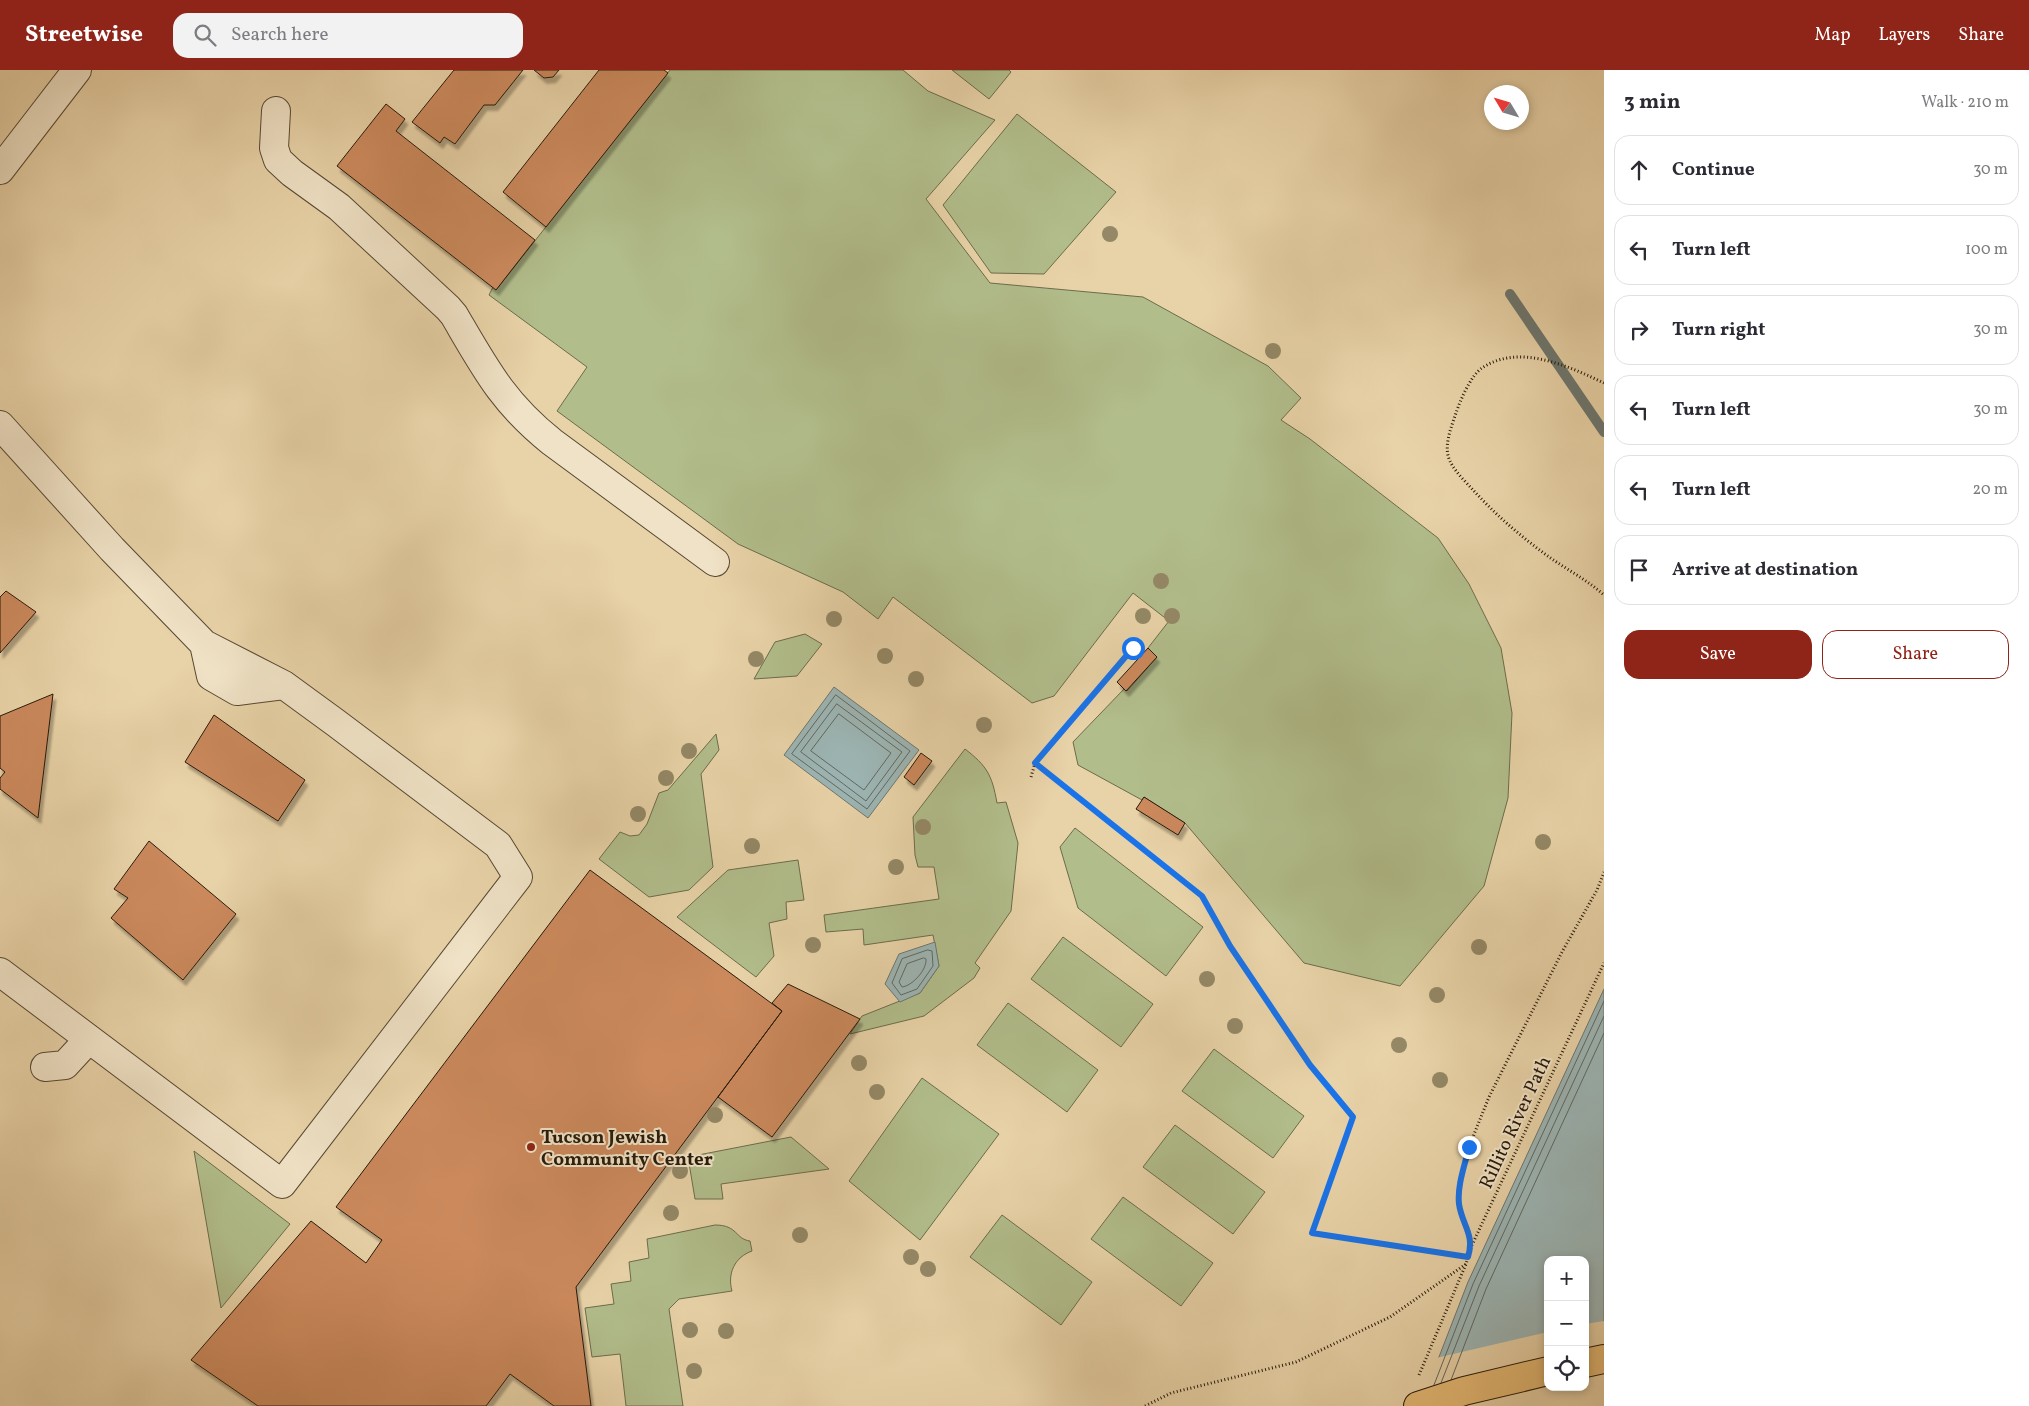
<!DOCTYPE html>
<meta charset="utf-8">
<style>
body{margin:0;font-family:Vollkorn,serif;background:#f2f2f3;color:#2b2b33}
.controls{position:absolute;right:15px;bottom:15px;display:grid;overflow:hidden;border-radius:10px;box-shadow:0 2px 8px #0003}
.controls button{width:45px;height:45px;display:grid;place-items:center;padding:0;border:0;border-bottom:1px solid #e1e1e2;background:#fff;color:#2b2b33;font:25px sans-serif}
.compass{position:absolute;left:1484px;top:15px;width:45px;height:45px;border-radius:50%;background:#fff;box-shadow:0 2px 8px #0003;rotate:308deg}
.stop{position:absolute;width:15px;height:15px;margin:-11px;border:4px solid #1a73e8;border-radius:50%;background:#fff}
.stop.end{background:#1a73e8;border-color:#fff;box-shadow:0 1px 5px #0008}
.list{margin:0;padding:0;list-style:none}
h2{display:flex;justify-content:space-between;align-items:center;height:65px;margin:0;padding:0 20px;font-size:21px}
h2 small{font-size:16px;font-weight:400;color:#7c7c81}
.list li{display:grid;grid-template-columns:32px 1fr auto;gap:15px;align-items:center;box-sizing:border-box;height:70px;margin:0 10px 10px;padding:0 10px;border:1px solid #e1e1e2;border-radius:15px}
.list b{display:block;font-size:19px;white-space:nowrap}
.list em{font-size:16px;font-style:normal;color:#7c7c81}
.actions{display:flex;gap:10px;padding:15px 20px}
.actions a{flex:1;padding:11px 0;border:1px solid #8f2418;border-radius:15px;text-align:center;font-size:18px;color:#8f2418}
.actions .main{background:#8f2418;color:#fff}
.icon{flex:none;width:28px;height:28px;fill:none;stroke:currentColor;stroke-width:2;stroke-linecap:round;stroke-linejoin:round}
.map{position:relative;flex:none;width:1604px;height:1336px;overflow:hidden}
header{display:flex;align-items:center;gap:30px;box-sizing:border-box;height:70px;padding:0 25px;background:#8f2418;color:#fff}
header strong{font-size:24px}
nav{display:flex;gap:28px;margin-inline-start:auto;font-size:18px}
.search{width:350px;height:45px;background:#f2f2f3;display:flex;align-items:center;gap:12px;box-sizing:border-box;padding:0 18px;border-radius:15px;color:#7c7c81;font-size:19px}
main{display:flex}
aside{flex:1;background:#fff}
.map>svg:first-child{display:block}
</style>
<header>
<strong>Streetwise</strong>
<div class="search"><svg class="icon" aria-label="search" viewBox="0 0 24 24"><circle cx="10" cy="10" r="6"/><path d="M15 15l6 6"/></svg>Search here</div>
<nav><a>Map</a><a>Layers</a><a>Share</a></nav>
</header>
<main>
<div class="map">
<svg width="1604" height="1336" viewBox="0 0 1604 1336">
<defs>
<filter id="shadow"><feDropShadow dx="3" dy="5.5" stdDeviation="1" flood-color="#0004"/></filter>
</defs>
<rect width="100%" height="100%" fill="#e8d2a7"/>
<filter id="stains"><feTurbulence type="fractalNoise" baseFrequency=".004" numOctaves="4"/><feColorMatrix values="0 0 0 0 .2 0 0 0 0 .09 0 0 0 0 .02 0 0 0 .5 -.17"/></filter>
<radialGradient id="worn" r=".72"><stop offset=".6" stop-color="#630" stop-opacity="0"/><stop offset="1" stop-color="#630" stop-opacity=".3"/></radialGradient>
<path fill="#b1bd8b" stroke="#6c6c4b" d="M670,0H903L928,21L995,50L926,129L990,213L1143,227L1268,296L1301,328L1281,350L1310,369L1438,468L1469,514L1501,578L1512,643L1508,728L1484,816L1400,916L1304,893L1185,753L1144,727L1142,730L1078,695L1073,672L1124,619L1127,621L1157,587L1148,578L1169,551L1133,523L1054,626L1032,633L893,527L878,549L843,522L738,474L557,341L587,297L489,225L493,217L496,220Z
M952,0H1009L1011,2L989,29Z
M1017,44L1116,122L1044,204L991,203L943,135Z
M805,564L822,574L797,606L754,609L775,572Z
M716,664L719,680L701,704L713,797L689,820L649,827L599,789L620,762L630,766L639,765L647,754L659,723L668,720Z
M965,679C987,696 992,705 997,733L1006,732L1018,773L1011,841L975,893L980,898L974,908L924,946L850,964L862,946L920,923L939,896L933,865L864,875L863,859L826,862L824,845L939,829L934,797H918L915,785L913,747Z
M1075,758L1203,857L1166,906L1078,838L1060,777Z
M798,790L804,830L786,832L787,849L769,853L774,886L756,907L677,847L728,800Z
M1063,867L1153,934L1121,977L1031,909Z
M1008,933L1098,1000L1067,1042L977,975Z
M1214,979L1304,1046L1273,1088L1182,1021Z
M922,1008L999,1064L920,1170L849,1111Z
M1175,1055L1265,1122L1233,1164L1143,1097Z
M791,1067L829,1099L721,1114L723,1129H695L688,1087Z
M194,1081L290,1154L221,1238Z
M1123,1127L1213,1193L1181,1236L1091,1169Z
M1002,1145L1092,1212L1061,1255L970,1187Z
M715,1155C738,1155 735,1169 750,1171L752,1181C735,1187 727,1203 732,1221L679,1229L669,1239L683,1336H626L620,1284L592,1287L585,1238L614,1234L611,1214L631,1211L629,1192L649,1188L647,1169Z"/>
<path fill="#9cb5b4" stroke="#6d7770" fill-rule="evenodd" d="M834,617L919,680L868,748L784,685Z
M935,872L939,896L920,923L900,932L885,914L899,884Z
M1604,919V1336H1420L1468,1212ZM1548,1190H1585V1317H1548Z"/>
<path fill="#e8d2a7" d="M1604,1251V1336H1418L1436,1288L1548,1262V1317H1585V1254Z"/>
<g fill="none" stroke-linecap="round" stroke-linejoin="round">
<path stroke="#626860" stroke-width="1" d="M836,625L910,681L867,739L792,684Z
M837,634L902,682L866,731L801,682Z
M839,644L891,683L864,720L811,681Z
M928,880L932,881L933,896L917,919L901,925L892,913L902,889Z
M924,888L926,889C927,900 912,916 902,917L899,912L907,894Z
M1451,1310L1486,1219L1604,963
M1441,1313L1479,1216L1604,946
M1434,1315L1473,1214L1604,931"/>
<path stroke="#6d7770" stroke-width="10" d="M1510,224L1604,362"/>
</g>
<path fill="#cb895b" stroke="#271a0b" filter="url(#shadow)" d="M454,0H523L495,35H484L455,74L444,67L440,73L412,52Z
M534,0H559L553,7L544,8Z
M599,0H664L668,3L546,157L503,122Z
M386,34L405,49L396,61L535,170L496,220L337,96Z
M6,521L36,542L0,583V527Z
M1148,578L1157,587L1126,621L1117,612Z
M53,624L38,748L0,719V708L5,702L0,698V646Z
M214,645L305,710L278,751L185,692Z
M921,683L932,691L914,715L904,707Z
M1144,727L1185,753L1178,765L1136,739Z
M149,771L236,844L183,910L111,848L128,828L114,819Z
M590,800L782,941L576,1217L591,1336H554L510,1304L486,1336H258L191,1290L311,1151L366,1193L382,1170L336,1137Z
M788,914L860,949L772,1067L718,1027L782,941L772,933Z"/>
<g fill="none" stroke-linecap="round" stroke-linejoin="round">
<g stroke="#574832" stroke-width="30">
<path id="minor" d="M276,41L274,78L278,90L292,103L339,137L448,238L454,245C485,298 503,333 552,372L715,492
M0,100L77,0
M0,355L112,479L204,574L284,615L336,653L498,775L518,807L282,1114L0,902
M204,574L211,606L237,621L284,615
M45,997L65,995L89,969"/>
</g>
<g stroke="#271a0b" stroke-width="30">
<path id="major" d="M1585,1293L1604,1289
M1418,1336L1464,1321L1548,1301"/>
</g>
<path stroke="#271a0b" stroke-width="3" stroke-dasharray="1 2.5" stroke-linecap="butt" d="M1604,313C1568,296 1519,273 1482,298C1471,305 1460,331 1456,343C1451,358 1443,377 1450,391C1455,402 1466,412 1474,421C1495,444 1519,465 1545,484C1564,498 1586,509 1604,525
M1035,693L1202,827L1230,877L1309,995L1353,1047L1312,1163L1468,1187
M1031,707L1035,693L1133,578
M1471,1174L1459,1134L1460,1111L1469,1077L1489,1027L1562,882L1597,820L1604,802
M1419,1305L1466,1194L1472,1175L1604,893
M1145,1336L1171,1323L1296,1292L1390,1247L1466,1194"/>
<use href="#minor" stroke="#f0e2c6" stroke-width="28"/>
<use href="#major" stroke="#e4b974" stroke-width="28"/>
</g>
<g fill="#948866">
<circle cx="1110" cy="164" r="8"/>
<circle cx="1273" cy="281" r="8"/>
<circle cx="1161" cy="511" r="8"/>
<circle cx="1143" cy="546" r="8"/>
<circle cx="1172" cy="546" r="8"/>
<circle cx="834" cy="549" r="8"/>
<circle cx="885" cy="586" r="8"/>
<circle cx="756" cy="589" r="8"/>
<circle cx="916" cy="609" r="8"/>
<circle cx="984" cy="655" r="8"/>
<circle cx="689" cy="681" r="8"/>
<circle cx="666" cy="708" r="8"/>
<circle cx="638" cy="744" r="8"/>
<circle cx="923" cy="757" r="8"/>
<circle cx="1543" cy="772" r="8"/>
<circle cx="752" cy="776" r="8"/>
<circle cx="896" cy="797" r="8"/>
<circle cx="813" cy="875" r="8"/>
<circle cx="1479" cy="877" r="8"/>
<circle cx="1207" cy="909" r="8"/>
<circle cx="1437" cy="925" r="8"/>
<circle cx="1235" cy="956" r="8"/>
<circle cx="1399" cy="975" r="8"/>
<circle cx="859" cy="993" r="8"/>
<circle cx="1440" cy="1010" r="8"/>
<circle cx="877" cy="1022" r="8"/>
<circle cx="715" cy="1045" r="8"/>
<circle cx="680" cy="1101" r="8"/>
<circle cx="671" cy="1143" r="8"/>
<circle cx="800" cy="1165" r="8"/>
<circle cx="911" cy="1187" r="8"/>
<circle cx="928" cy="1199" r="8"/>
<circle cx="690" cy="1260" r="8"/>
<circle cx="726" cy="1261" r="8"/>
<circle cx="694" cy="1301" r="8"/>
</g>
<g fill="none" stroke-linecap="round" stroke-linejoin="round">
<path stroke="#1a73e8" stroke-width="6" d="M1133,578L1035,693L1202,826L1230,876L1310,995L1353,1047L1312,1163L1468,1187C1475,1164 1462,1155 1459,1134C1457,1115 1465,1095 1469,1077"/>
</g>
<circle fill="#8f2418" stroke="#f0e2c6" stroke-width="2" cx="531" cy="1077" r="5"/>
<g text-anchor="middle" stroke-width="4" stroke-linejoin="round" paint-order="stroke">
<g font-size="19" fill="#271a0b" stroke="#f0e2c6">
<text transform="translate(1514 1052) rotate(-65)" y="7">Rillito River Path</text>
</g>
<g font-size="19" font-weight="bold" fill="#271a0b" stroke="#f0e2c6" text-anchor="start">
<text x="541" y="1073">Tucson Jewish<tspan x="541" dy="22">Community Center</tspan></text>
</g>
</g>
<rect width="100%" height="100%" filter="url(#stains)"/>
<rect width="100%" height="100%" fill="url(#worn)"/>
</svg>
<div class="controls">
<button>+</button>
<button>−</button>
<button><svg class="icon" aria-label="locate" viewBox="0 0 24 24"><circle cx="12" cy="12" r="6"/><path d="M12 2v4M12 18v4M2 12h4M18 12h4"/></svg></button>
</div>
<svg class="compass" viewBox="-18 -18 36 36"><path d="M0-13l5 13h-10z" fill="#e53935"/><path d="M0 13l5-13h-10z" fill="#7c7c81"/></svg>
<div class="stop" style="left:1133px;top:578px"></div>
<div class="stop end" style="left:1469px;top:1077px"></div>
</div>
<aside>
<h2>3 min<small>Walk · 210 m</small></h2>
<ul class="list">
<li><svg class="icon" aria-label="ahead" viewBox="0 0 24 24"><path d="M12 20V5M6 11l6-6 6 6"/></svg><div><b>Continue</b></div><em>30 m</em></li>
<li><svg class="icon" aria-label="left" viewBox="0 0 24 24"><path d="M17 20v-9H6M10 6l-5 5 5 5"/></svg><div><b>Turn left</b></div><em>100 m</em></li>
<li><svg class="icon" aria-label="right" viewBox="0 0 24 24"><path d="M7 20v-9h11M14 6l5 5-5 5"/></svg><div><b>Turn right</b></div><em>30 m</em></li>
<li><svg class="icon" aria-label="left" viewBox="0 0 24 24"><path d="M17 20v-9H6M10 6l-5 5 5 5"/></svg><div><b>Turn left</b></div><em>30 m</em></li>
<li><svg class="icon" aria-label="left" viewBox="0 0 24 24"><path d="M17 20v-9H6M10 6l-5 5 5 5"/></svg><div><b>Turn left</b></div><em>20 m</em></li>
<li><svg class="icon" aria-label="arrive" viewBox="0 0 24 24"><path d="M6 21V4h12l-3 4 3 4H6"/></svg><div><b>Arrive at destination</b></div></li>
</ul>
<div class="actions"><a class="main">Save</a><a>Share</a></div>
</aside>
</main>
